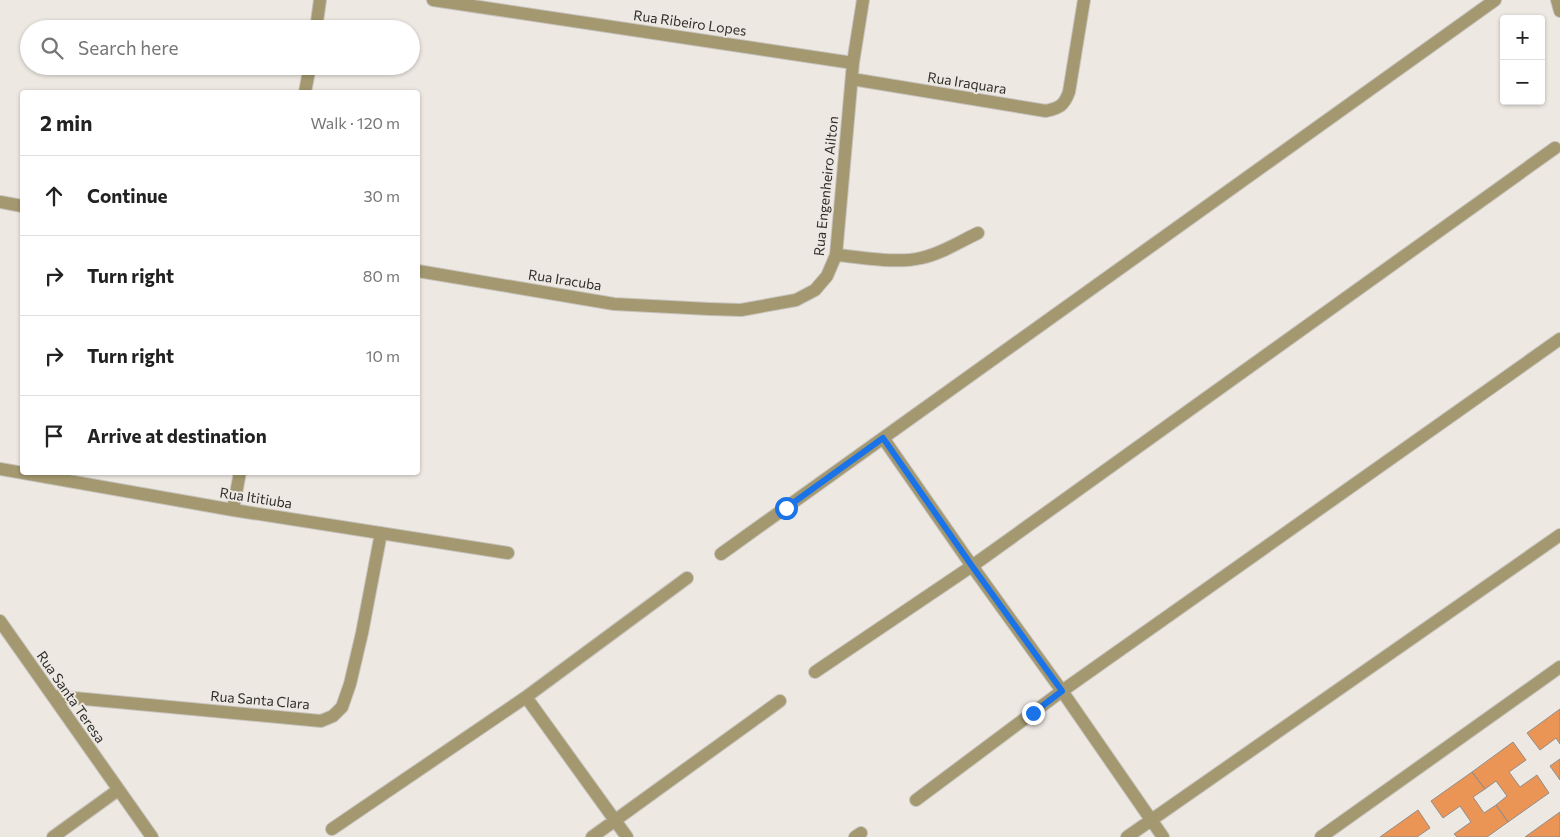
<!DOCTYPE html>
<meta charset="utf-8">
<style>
body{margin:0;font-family:Commissioner,sans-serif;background:#f2f2f2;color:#222}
.controls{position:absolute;right:15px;top:15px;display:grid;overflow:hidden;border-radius:5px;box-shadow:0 1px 4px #0004}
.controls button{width:45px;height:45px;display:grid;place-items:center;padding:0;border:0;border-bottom:1px solid #e0e0e0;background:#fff;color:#222;font:25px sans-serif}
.stop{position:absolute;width:15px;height:15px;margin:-11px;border:4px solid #1a73e8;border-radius:50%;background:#fff}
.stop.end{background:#1a73e8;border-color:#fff;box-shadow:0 1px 5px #0008}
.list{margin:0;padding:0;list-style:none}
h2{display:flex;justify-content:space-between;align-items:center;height:65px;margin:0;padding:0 20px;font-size:21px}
h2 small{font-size:16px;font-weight:400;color:#767676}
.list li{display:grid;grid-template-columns:32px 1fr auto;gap:15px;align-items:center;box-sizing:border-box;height:80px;padding:0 20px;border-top:1px solid #e0e0e0}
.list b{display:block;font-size:19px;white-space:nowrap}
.list em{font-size:16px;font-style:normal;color:#767676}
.icon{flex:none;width:28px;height:28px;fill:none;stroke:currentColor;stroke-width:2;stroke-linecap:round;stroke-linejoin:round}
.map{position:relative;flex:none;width:1560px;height:837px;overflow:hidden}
.search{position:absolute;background:#fff;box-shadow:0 1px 4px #0004;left:20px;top:20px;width:400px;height:55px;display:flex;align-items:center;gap:12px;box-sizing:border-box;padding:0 18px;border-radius:28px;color:#767676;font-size:19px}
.panel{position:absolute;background:#fff;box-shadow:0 1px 4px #0004;left:20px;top:90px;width:400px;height:385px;border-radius:5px}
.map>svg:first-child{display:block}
</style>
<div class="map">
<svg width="1560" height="837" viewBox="0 0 1560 837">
<rect width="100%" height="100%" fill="#ede8e2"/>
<path fill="#ea9555" stroke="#938d89" d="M1560,709V744L1556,738L1540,750L1527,733Z
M1513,742L1526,760L1509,772L1520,787L1537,775L1549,793L1508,822L1496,805L1507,796L1496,781L1485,789L1472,772Z
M1560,759V780L1550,766Z
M1472,772L1485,789L1473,797L1484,813L1496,805L1508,822L1487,837H1457L1454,834L1471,822L1460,806L1443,818L1431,801Z
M1418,810L1430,828L1417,837H1380Z
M1560,812V837H1525Z"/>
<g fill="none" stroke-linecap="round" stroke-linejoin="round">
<g stroke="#c7c3be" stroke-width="14">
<path id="service" d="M836,255C862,257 896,264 921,258C941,254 959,242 978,233
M883,438L972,566L1062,691L1163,837
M721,554L1495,0
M815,672L972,566L1555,148
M526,697L627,837
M916,800L1062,691L1560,339
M332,829L526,697L687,578
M592,837L780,701
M855,837L861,833
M1127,837L1560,535
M1321,837L1560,667"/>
</g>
<g stroke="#c7c3be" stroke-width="14">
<path id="minor" d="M433,0L853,63
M1557,0L1560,11
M316,29L320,0
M852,79L1046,111C1059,108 1064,106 1069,92L1084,0
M305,92L310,66
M0,202L22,206
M418,271L614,304L709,309L741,310L796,300L815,290L827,276L836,255L853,63L863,0
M0,469L233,510L508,553
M233,510L240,472
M0,621L152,837
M53,696L321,721L333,716L342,707L350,684L362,633L381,533
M53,837L118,790"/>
</g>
<use href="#service" stroke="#a3986f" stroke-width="12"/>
<use href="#minor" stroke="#a3986f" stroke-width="12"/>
</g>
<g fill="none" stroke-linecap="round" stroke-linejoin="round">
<path stroke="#1a73e8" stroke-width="6" d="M786,508L883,438L972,566L1062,691L1033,713"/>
</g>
<g text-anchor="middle" stroke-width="4" stroke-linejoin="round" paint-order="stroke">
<g font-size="14" fill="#302f2c" stroke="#ede8e2">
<text transform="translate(690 23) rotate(8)" y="5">Rua Ribeiro Lopes</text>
<text transform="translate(967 83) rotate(9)" y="5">Rua Iraquara</text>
<text transform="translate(826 186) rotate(-84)" y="5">Rua Engenheiro Ailton</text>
<text transform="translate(565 280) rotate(9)" y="5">Rua Iracuba</text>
<text transform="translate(256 498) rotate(9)" y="5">Rua Ititiuba</text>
<text transform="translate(71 697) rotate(55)" y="5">Rua Santa Teresa</text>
<text transform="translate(260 700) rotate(5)" y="5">Rua Santa Clara</text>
</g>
</g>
</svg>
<div class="controls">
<button>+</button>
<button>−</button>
</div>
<div class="stop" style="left:786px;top:508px"></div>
<div class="stop end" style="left:1033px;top:713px"></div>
<div class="search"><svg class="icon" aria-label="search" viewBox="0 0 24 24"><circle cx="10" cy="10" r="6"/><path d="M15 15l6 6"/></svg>Search here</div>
<section class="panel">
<h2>2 min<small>Walk · 120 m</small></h2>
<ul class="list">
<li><svg class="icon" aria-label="ahead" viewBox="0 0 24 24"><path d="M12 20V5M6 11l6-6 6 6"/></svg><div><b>Continue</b></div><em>30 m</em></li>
<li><svg class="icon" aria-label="right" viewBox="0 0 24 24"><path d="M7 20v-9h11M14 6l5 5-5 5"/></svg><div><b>Turn right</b></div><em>80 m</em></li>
<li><svg class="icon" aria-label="right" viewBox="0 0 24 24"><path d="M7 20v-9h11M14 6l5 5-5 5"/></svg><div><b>Turn right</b></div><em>10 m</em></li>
<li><svg class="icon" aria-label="arrive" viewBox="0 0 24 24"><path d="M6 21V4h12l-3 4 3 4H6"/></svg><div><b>Arrive at destination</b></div></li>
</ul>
</section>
</div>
